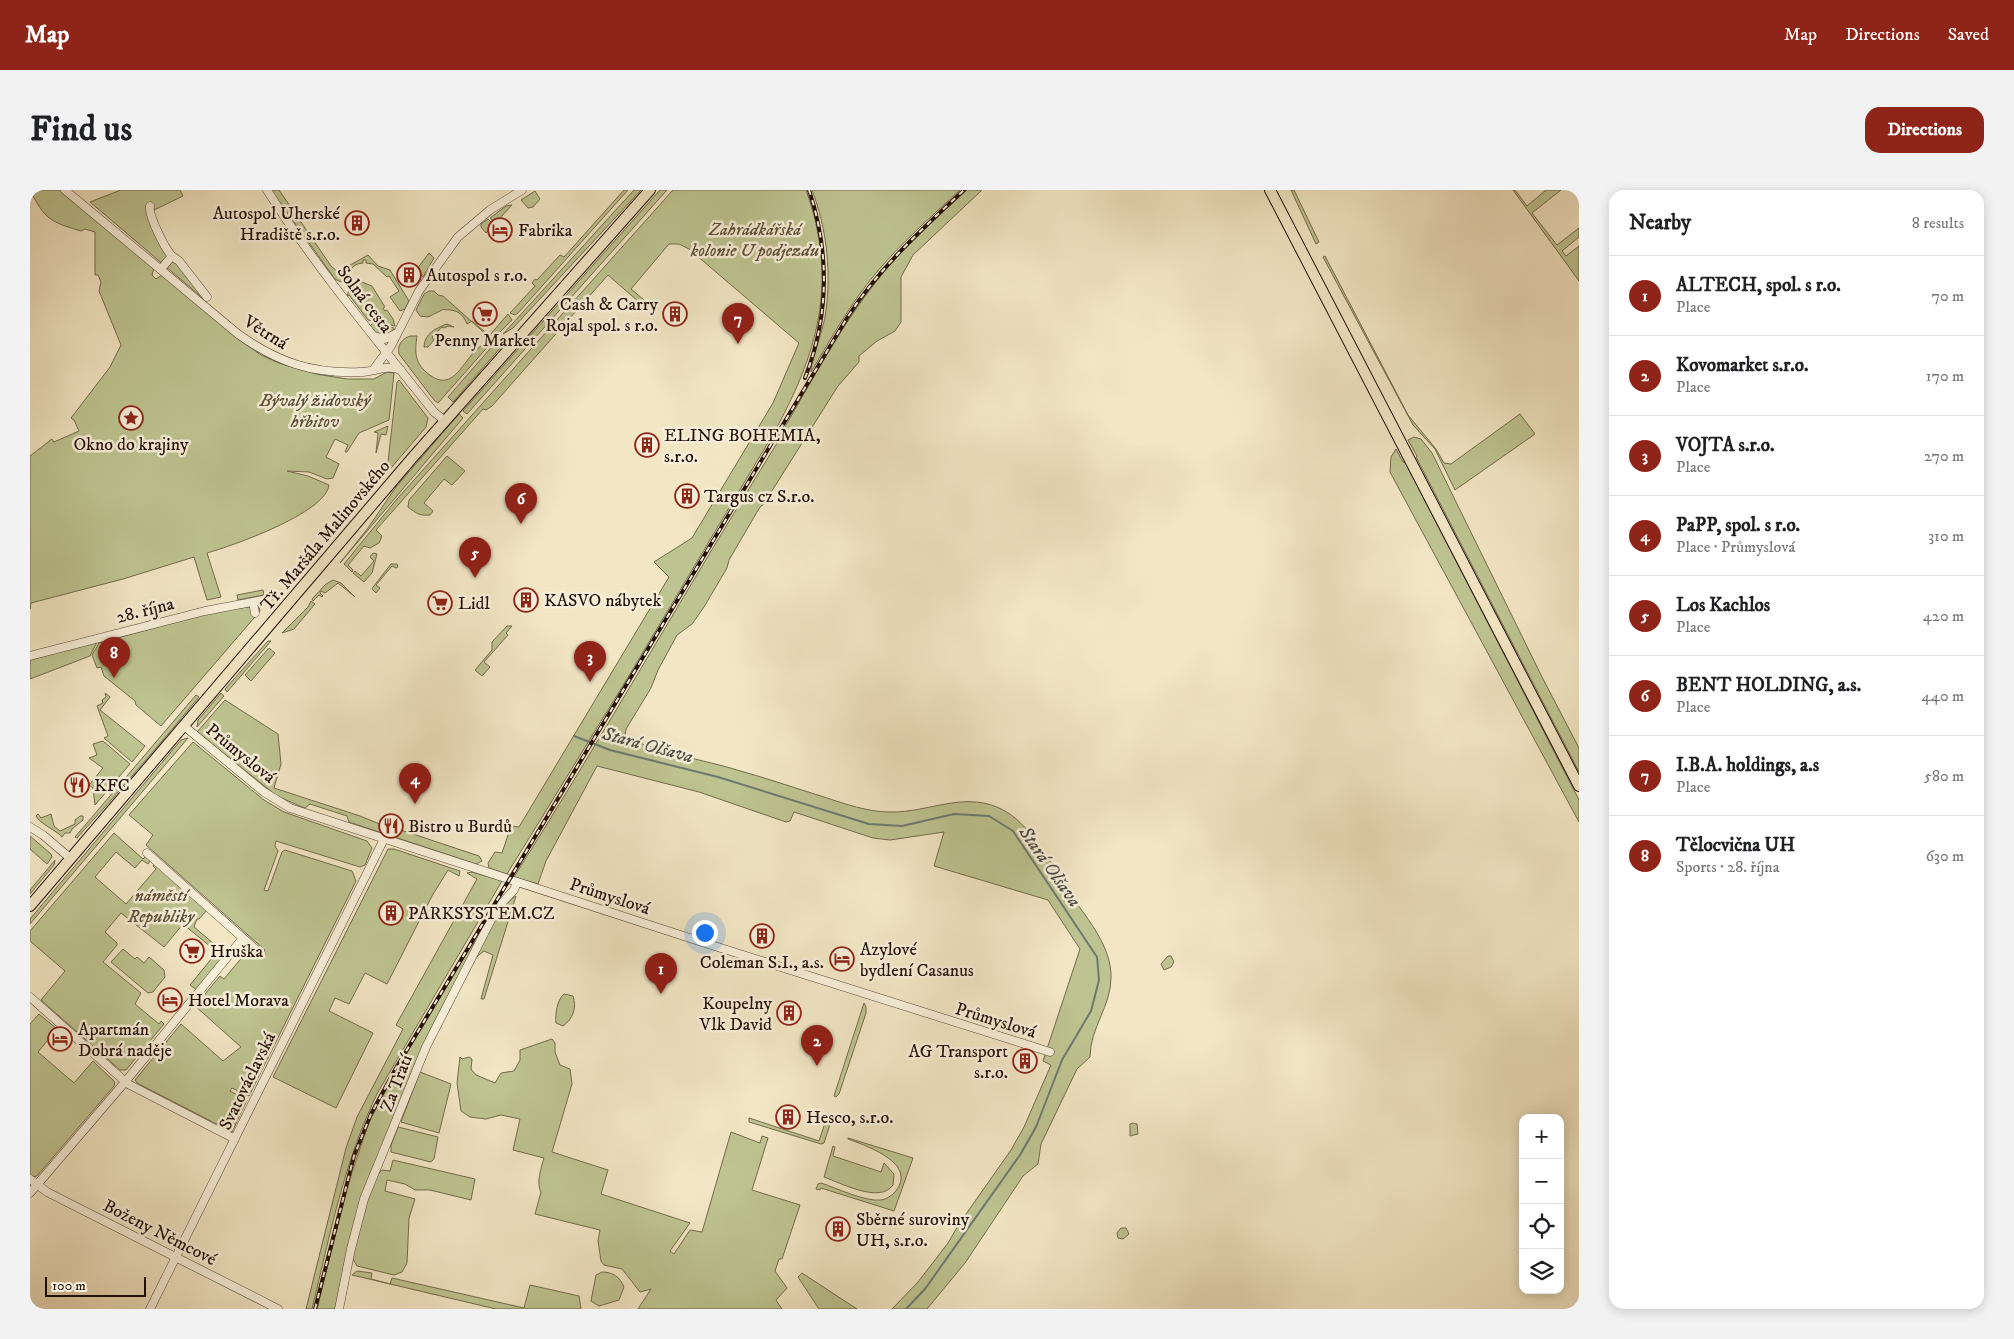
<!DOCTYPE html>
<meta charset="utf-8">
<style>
body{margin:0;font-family:"IM FELL DW Pica",serif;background:#f2f2f2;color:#202124}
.controls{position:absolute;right:15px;bottom:15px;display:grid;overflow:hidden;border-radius:10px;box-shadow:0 2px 12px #0003}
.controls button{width:45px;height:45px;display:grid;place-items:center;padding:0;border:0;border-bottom:1px solid #e0e0e0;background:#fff;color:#202124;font:25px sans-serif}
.scale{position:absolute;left:15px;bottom:12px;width:101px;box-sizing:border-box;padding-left:5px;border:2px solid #251008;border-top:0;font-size:14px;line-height:18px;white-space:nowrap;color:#251008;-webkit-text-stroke:4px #f7efd9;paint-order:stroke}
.you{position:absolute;left:674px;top:742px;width:18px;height:18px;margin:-12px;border:4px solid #fff;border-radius:50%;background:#1a73e8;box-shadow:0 0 0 8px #1a73e833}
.badge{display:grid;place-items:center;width:32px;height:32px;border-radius:50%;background:#8f2418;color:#fff;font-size:16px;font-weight:700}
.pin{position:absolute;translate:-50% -41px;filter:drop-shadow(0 1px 2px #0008)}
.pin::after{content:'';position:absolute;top:26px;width:18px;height:15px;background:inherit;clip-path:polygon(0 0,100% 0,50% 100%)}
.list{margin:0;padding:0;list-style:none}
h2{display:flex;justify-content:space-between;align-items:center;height:65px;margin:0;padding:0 20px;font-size:21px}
h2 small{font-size:16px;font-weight:400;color:#757577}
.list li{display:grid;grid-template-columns:32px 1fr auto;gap:15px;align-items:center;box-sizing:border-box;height:80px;padding:0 20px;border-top:1px solid #e0e0e0}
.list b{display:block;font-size:19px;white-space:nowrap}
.list p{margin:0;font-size:16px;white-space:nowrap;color:#757577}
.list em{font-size:16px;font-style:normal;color:#757577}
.icon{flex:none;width:28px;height:28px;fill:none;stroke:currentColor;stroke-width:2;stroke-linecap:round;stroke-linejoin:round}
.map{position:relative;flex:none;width:1549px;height:1119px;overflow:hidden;border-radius:15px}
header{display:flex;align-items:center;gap:30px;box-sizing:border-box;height:70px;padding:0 25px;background:#8f2418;color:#fff}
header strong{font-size:24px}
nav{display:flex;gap:28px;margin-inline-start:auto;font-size:18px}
.intro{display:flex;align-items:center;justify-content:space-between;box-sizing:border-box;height:120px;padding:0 30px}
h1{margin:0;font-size:35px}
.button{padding:12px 22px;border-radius:15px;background:#8f2418;color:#fff;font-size:18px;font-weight:700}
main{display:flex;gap:30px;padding:0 30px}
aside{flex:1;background:#fff;border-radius:15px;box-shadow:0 2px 12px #0003}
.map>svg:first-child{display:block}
</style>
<header>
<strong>Map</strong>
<nav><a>Map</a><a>Directions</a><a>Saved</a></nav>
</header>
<div class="intro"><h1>Find us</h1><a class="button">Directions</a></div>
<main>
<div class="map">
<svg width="1549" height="1119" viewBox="0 0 1549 1119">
<rect width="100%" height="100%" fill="#f2e6c4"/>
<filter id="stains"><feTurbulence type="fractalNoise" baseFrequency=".004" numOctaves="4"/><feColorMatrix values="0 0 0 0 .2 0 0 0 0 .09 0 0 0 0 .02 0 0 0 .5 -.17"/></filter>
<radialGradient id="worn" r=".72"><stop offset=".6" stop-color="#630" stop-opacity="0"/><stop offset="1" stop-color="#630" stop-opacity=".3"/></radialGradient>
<path fill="#bec491" stroke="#726a4c" d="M0,0H30L124,78L122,85L126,89L132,85L211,151L231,165L249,173L286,184L317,189H344L357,182L364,183L359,230L329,243L317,262H315L318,255L305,249L296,267L309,274L303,288L297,289L279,282L257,281L278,286L299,295C296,323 202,356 177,363L191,407L177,410L164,367L93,389L1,413L0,419V266L22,249L24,252L49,241L44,230L41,228L80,177L91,155L69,101L71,92L68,85H65V42L55,39L51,41C21,32 15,30 0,0Z
M91,0H150L153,6L122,21L120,15L116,21L137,64L149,73L175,110L60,12Z
M241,0H249L301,76L308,82L338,65L348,76L360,80L379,111L375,119L370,121L360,107L369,101L359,86L357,87L343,74L336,73V70H333V73C320,74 321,82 315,90L311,92L305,89Z
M594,0H598L488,123L485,125L480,123L505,96L502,93L505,89L507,90L530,65L534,67Z
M604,0H611L483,138L473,144Z
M630,0H637L437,224L433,221Z
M643,0H776C809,92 788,164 742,246L597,489L477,684L459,678L458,673L465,662L472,663L481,636L489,637L639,387L624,372L662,348L743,213L769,153L659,59L649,54H639L601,99L620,115L617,119L578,85L462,216L456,220L453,219L346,340L352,346L349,353L340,358L334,356L318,375L323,380L322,382L314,374L367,309Z
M782,0H930C901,27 871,53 846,83C820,114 801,149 781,182C780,175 793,139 795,127C802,85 797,39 782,0Z
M937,0H952L883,65L871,87V132L865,141L847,151L829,166V172L808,196L733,315L731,316L727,322L699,370L697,378L674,417L662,434L647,445L628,480L621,498L596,539L595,545C611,559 683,572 707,580C736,588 765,598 794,607C815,614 838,622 860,622C899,623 937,599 975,621C1003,637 1025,680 1042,707C1058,729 1082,758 1081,788C1081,816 1060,838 1060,867L1047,879L1011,954L1008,974L993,986L935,1073L897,1119H862L888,1092L918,1053L929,1034L981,960L994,937L1021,875L1013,871L1050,759L1018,710L904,676L914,642L860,650L843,648L764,622L760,631L756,632L669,602L567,576L516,671L508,694L484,687C575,543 659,394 749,250L748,249C784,187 817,123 865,69C887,44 913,22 937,0Z
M1261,0H1264L1289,52L1286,54Z
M1483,0H1485L1497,16L1516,0H1531L1502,23L1527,55L1549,38V47L1532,61L1536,66L1549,56V91Z
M505,1L510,9L503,17L498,18L491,10Z
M482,15L456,43L451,37V34L458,29L462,33L464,31L460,28L476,16Z
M399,63L404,68L393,87L387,79Z
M1295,66L1378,225L1406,259L1414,273L1421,274L1490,224L1505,244L1425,300L1405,259L1383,235L1293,67Z
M332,92L342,96L355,117L353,118L355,121L357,120L363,129L365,136L338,130L319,105L317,106L320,98Z
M399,101H404L408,105L413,106L459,147L452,146L455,142L442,131L437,134C433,124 427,119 415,120L414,119L398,127L390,126L386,120L394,104Z
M478,124L482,130L467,145L459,146Z
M343,133L364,138L362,142L357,146L347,145L340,136Z
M417,134L424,137L418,136L414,138L412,137L402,147L404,150L398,157H394C394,144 406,138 417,134Z
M380,146H387C385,161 384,171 396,182C429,211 434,154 462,152L408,213L404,210L369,164C367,155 372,149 380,146Z
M466,152L472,153V156L423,212L418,207Z
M369,190L398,228L396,237L339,304L345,293L352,289L361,275L358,272L367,192Z
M429,224L433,228L310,373L338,338L366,297Z
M358,236L356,245L351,244L346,263L348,243L344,242Z
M1384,247L1391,249L1402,263L1512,487L1549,558V582L1386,267L1387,266L1378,250Z
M1366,259L1373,272H1375L1549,610V632L1360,282L1361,267Z
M417,266L435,281L422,295L414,289L394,313L403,321L400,325C389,326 386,323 378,317L379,310Z
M343,363L347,364L342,383L334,392L323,383L325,381L331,386L344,371L340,367Z
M361,374H367L368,377L366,378L362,376L346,395L350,398L346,403L342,399L343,397Z
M303,390L311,393L325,407L308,393L295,403L291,401L290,403L293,406L292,407L289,405L283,411L282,409L296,394Z
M233,400L234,405L208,410L207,405Z
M281,411L285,414L264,439L252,443L278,417Z
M229,416L230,421L131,536L106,515L105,511L74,486L71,477L67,478L62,465L69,453L178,423L217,417L227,418Z
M477,436H482L476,443L478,445L454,472L460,477L452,486L445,480L462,460V452Z
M238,451H241L197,502L195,499Z
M67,452L60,466L0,489V470Z
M239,458L245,463L221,491L215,485Z
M75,503L80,507L70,520L115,556L102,572L74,548L78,546L67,516L73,513L72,510L76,507Z
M191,503L194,506L167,537L168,530Z
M166,505L169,507C129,555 89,602 47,648L45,647Z
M195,510L248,544L251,574L244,598L330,626L367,641L368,639L449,666L452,671L446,674L319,632L317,626L280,614L275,618L272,617L247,606L167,542Z
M158,548L0,734V729L151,550Z
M73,551L100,574L65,615L63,598L59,595L73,578L59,568L67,565L63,554Z
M163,552L234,610L254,622L337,651L342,658L335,675L330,677L246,651L245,656L248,661L234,700L238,701L252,662L255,660L322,681L326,691L219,906L202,898L200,901L217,910L202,942L107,893L105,890L151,834L193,871L211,857L165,816L190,786L194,789L219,759L229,767L235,760L116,655L123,645L99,625Z
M8,624L11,628L21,624L24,636L30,641L45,634V630L50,626H53V630L42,639L40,643H35L32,647C26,640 10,634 6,626Z
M84,643L113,669L117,665L121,670L118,674L112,670L105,678L86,662L65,687L96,714L126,679L123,676L125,673L177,720L169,729H167L164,737L190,759L193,757L197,761L167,800L160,795L187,762L153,734L134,757L91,723L75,742L87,753V755L73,772L111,803L105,814L129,834L131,831L134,834L96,880H90L11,810L35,781L0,751V741Z
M0,646L21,664L22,667L17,674L0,659Z
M358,659H364L430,681L429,686L418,680L402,706L357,794L335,783L319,814L305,808L299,821L343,843L306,918L243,887Z
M25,670L24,675L0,704V700Z
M442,682L472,691L348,902C314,971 300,1045 282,1119H276L316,958L327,927L373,839L366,835L447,689L437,683Z
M486,706L454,809H451L463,765L454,761L445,768C455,750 469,715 486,706Z
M445,749L440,764L399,842L336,996L320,1049L305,1119H287L317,997L339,932L361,889Z
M93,759L105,769L107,767L114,773L119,767L134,780L135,787L123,802L118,803L81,772Z
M1138,766H1141L1144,772L1141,777L1134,780L1131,774Z
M534,804L543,806C547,818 543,829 533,836L526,833C525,824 527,810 534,804Z
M834,813L836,817V823L809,904L806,907L804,906Z
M9,824L27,839L8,862L44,893L63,871L85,892L84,896L7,986L3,987L0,985V834Z
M522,849L525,853V862L530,875L540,879L542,894L522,962L578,980L571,1004L660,1033L640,1061L644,1064L660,1040L672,1042L701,942L730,953L732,946L738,948L722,1000L770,1015L752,1069H749L745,1081L757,1098L746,1110L752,1119H608L621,1099L610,1102L592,1079L574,1075L571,1071L568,1051L570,1040L505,1024L511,1002C506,993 511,978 514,968L483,960L490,929L471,925L456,929L440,927L431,921L427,893L430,867L432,869L439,867L442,869L441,879L446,885L465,893L471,883L484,881L490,870V860Z
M390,882L421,894L409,943L371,932Z
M798,924L803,925L794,953L791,954L719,932V928L789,951Z
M1103,933L1107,934L1108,944L1100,946V934Z
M368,937L408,947L404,969L401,972L361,962V955Z
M818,948L883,968L864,1021L791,998L790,1000L786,999L788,994L791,993C806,998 836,1012 851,1010C858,1009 866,1003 869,996C882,971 834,955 818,949Z
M803,956L805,957L803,966L851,982L854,973L864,984L863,995C850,1014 811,993 794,987Z
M363,970L445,989L441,1010L400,1000H385L375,994L357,990L355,1001L385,1009L379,1028L377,1073L372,1082L364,1085L327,1076L322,1067L333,1019L346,986L352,980L360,981Z
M1091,1038H1096L1099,1044L1093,1049L1088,1048L1087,1043Z
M327,1081L342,1083L341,1089L360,1094L362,1088L494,1118L500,1095L549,1106L551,1119H466L322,1085Z
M572,1082C583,1082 590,1087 594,1097L589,1110L569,1116L561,1111L566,1085Z
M772,1083L827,1119H789L768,1087Z"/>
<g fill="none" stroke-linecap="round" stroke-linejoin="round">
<path stroke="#6c7971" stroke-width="2" d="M544,546L580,560L688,587L839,634L872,636L924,624L959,626L983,641L1067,767L1069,790L1061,821L1032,870L1006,937L990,965L895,1099L876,1119"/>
<g stroke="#584637" stroke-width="9">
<path id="minor" d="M35,0L208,144C247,172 282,184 330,182C345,182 356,174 371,180
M237,0C286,78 347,150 404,222L415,231
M120,16C118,25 135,59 142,66L131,79
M142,66L149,71L177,107
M344,146L355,149L367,143
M344,179L361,156L389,101L428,47L460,20L492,0
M223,412L225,423
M0,466L175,421L238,409
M154,536L234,602L260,618L675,753L1020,862
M0,637L13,645L40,668
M117,663L231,764
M0,807L98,894L205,949
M0,989L17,1002L248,1119
M0,1003L95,892L213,748
M120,1119L354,649
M309,1119L321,1059L334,1009L396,857L461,730L469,716L484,700L487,692"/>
</g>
<g stroke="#251008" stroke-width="12">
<path id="major" d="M1240,0L1549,596
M0,716L383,267L620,0"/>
</g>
<use href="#minor" stroke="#f7efd9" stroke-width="8"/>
<use href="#major" stroke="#f2e6c4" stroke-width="10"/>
<g stroke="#251008" stroke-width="4">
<path id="rail" d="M775,188C799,126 800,63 779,0
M285,1119L324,966L341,924L366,878L817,128C849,78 891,40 934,0"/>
</g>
<use href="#rail" stroke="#f7efd9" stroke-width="2" stroke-dasharray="5.5" stroke-linecap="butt"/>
</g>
<defs>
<g id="building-ring" transform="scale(1.25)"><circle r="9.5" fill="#f7efd9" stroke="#8f2418" stroke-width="1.5"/><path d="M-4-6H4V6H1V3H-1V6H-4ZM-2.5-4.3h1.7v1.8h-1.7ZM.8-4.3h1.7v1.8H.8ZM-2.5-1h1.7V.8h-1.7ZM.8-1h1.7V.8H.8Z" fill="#8f2418"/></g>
<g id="hotel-ring" transform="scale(1.25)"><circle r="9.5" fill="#f7efd9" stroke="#8f2418" stroke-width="1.5"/><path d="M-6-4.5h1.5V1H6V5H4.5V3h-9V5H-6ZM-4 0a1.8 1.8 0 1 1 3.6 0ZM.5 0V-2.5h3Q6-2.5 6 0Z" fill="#8f2418"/></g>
<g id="supermarket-ring" transform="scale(1.25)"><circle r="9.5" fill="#f7efd9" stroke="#8f2418" stroke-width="1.5"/><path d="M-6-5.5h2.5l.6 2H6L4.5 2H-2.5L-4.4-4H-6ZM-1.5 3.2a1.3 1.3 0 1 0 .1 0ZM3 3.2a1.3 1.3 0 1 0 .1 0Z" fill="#8f2418"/></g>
<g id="sight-ring" transform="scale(1.25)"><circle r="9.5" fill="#f7efd9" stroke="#8f2418" stroke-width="1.5"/><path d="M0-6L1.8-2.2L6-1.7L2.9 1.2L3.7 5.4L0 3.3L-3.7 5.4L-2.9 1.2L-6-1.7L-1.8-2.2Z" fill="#8f2418"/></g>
<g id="restaurant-ring" transform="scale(1.25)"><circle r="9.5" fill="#f7efd9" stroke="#8f2418" stroke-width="1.5"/><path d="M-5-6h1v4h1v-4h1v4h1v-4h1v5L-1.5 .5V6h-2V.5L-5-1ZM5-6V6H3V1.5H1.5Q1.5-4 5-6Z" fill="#8f2418"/></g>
</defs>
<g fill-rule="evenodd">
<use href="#building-ring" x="327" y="33"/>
<use href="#hotel-ring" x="470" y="40"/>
<use href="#building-ring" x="379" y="85"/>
<use href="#supermarket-ring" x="455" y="124"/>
<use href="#building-ring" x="645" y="124"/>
<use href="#sight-ring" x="101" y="228"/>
<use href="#building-ring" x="617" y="255"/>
<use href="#building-ring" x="657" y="306"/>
<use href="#building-ring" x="496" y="410"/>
<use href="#supermarket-ring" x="410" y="413"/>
<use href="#restaurant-ring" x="47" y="595"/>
<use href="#restaurant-ring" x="361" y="636"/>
<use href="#building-ring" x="361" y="723"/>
<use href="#building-ring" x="732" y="746"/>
<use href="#supermarket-ring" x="162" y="761"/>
<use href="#hotel-ring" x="812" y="769"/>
<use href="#hotel-ring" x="140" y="810"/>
<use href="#building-ring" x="759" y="823"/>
<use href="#hotel-ring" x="30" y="849"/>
<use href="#building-ring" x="995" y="871"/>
<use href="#building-ring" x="758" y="927"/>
<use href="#building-ring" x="808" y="1039"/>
</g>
<g text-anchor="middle" stroke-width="5" stroke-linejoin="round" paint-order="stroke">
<g font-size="18" fill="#251008" stroke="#f7efd9" text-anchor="start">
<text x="310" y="29" text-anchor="end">Autospol Uherské<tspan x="310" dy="21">Hradiště s.r.o.</tspan></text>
<text x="488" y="46">Fabrika</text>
<text x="396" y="91">Autospol s r.o.</text>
<text x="628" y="120" text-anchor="end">Cash &amp; Carry<tspan x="628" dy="21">Rojal spol. s r.o.</tspan></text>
<text x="455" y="156" text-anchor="middle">Penny Market</text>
<text x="634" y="251">ELING BOHEMIA,<tspan x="634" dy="21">s.r.o.</tspan></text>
<text x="101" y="260" text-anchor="middle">Okno do krajiny</text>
<text x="674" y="312">Targus cz S.r.o.</text>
<text x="514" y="416">KASVO nábytek</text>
<text x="428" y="419">Lidl</text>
<text x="64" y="601">KFC</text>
<text x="378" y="642">Bistro u Burdů</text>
<text x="378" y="729">PARKSYSTEM.CZ</text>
<text x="830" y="765">Azylové<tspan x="830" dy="21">bydlení Casanus</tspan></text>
<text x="180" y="767">Hruška</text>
<text x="732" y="778" text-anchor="middle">Coleman S.I., a.s.</text>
<text x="158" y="816">Hotel Morava</text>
<text x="742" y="819" text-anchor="end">Koupelny<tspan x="742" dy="21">Vlk David</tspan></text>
<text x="48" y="845">Apartmán<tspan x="48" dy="21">Dobrá naděje</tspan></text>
<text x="978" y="867" text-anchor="end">AG Transport<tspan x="978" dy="21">s.r.o.</tspan></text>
<text x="776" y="933">Hesco, s.r.o.</text>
<text x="826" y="1035">Sběrné suroviny<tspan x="826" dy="21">UH, s.r.o.</tspan></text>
</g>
<g font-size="18" font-style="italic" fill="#5b4f38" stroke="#f7efd9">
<text x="725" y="45">Zahrádkářská<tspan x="725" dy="21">kolonie U podjezdu</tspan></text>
<text x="285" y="216">Bývalý židovský<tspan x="285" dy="21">hřbitov</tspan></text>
<text x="131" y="711">náměstí<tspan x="131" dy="21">Republiky</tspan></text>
</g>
<g font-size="18" fill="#251008" stroke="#f7efd9">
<text transform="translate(335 109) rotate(53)" y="6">Solná cesta</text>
<text transform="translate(236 142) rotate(32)" y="6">Větrná</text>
<text transform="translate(295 345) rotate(-50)" y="6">Tř. Maršála Malinovského</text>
<text transform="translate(115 420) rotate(-14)" y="6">28. října</text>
<text transform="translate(211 563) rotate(39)" y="6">Průmyslová</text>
<text transform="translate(580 706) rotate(18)" y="6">Průmyslová</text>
<text transform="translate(966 830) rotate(17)" y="6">Průmyslová</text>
<text transform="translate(217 891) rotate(-64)" y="6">Svatováclavská</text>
<text transform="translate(366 893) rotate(-69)" y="6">Za Tratí</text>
<text transform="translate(130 1042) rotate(27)" y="6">Boženy Němcové</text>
</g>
<g font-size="19" font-style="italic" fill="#4e4d45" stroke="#f7efd9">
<text transform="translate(618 554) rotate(15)" y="7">Stará Olšava</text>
<text transform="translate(1021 676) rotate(55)" y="7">Stará Olšava</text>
</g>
</g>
<rect width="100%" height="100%" filter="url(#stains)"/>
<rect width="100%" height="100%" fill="url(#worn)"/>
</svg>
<div class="controls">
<button>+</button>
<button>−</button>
<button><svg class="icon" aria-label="locate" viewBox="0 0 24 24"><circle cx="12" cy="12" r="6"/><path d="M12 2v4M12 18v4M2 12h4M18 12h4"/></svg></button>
<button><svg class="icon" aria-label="layers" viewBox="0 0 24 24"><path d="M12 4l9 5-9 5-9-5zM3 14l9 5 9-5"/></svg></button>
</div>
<div class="scale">100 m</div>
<div class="you"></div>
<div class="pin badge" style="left:631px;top:804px">1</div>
<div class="pin badge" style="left:787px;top:876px">2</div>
<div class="pin badge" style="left:560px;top:492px">3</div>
<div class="pin badge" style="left:385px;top:614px">4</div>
<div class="pin badge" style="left:445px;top:388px">5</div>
<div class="pin badge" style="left:491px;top:334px">6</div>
<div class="pin badge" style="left:708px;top:154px">7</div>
<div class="pin badge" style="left:84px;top:488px">8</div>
</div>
<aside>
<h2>Nearby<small>8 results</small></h2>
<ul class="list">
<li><span class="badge">1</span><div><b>ALTECH, spol. s r.o.</b><p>Place</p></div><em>70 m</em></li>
<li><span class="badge">2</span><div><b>Kovomarket s.r.o.</b><p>Place</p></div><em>170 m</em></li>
<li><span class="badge">3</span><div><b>VOJTA s.r.o.</b><p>Place</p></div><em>270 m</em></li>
<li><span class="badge">4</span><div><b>PaPP, spol. s r.o.</b><p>Place · Průmyslová</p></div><em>310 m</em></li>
<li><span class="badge">5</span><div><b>Los Kachlos</b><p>Place</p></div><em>420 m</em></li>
<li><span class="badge">6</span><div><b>BENT HOLDING, a.s.</b><p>Place</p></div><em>440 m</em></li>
<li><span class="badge">7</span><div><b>I.B.A. holdings, a.s</b><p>Place</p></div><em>580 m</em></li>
<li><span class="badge">8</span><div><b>Tělocvična UH</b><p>Sports · 28. října</p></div><em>630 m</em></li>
</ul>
</aside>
</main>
